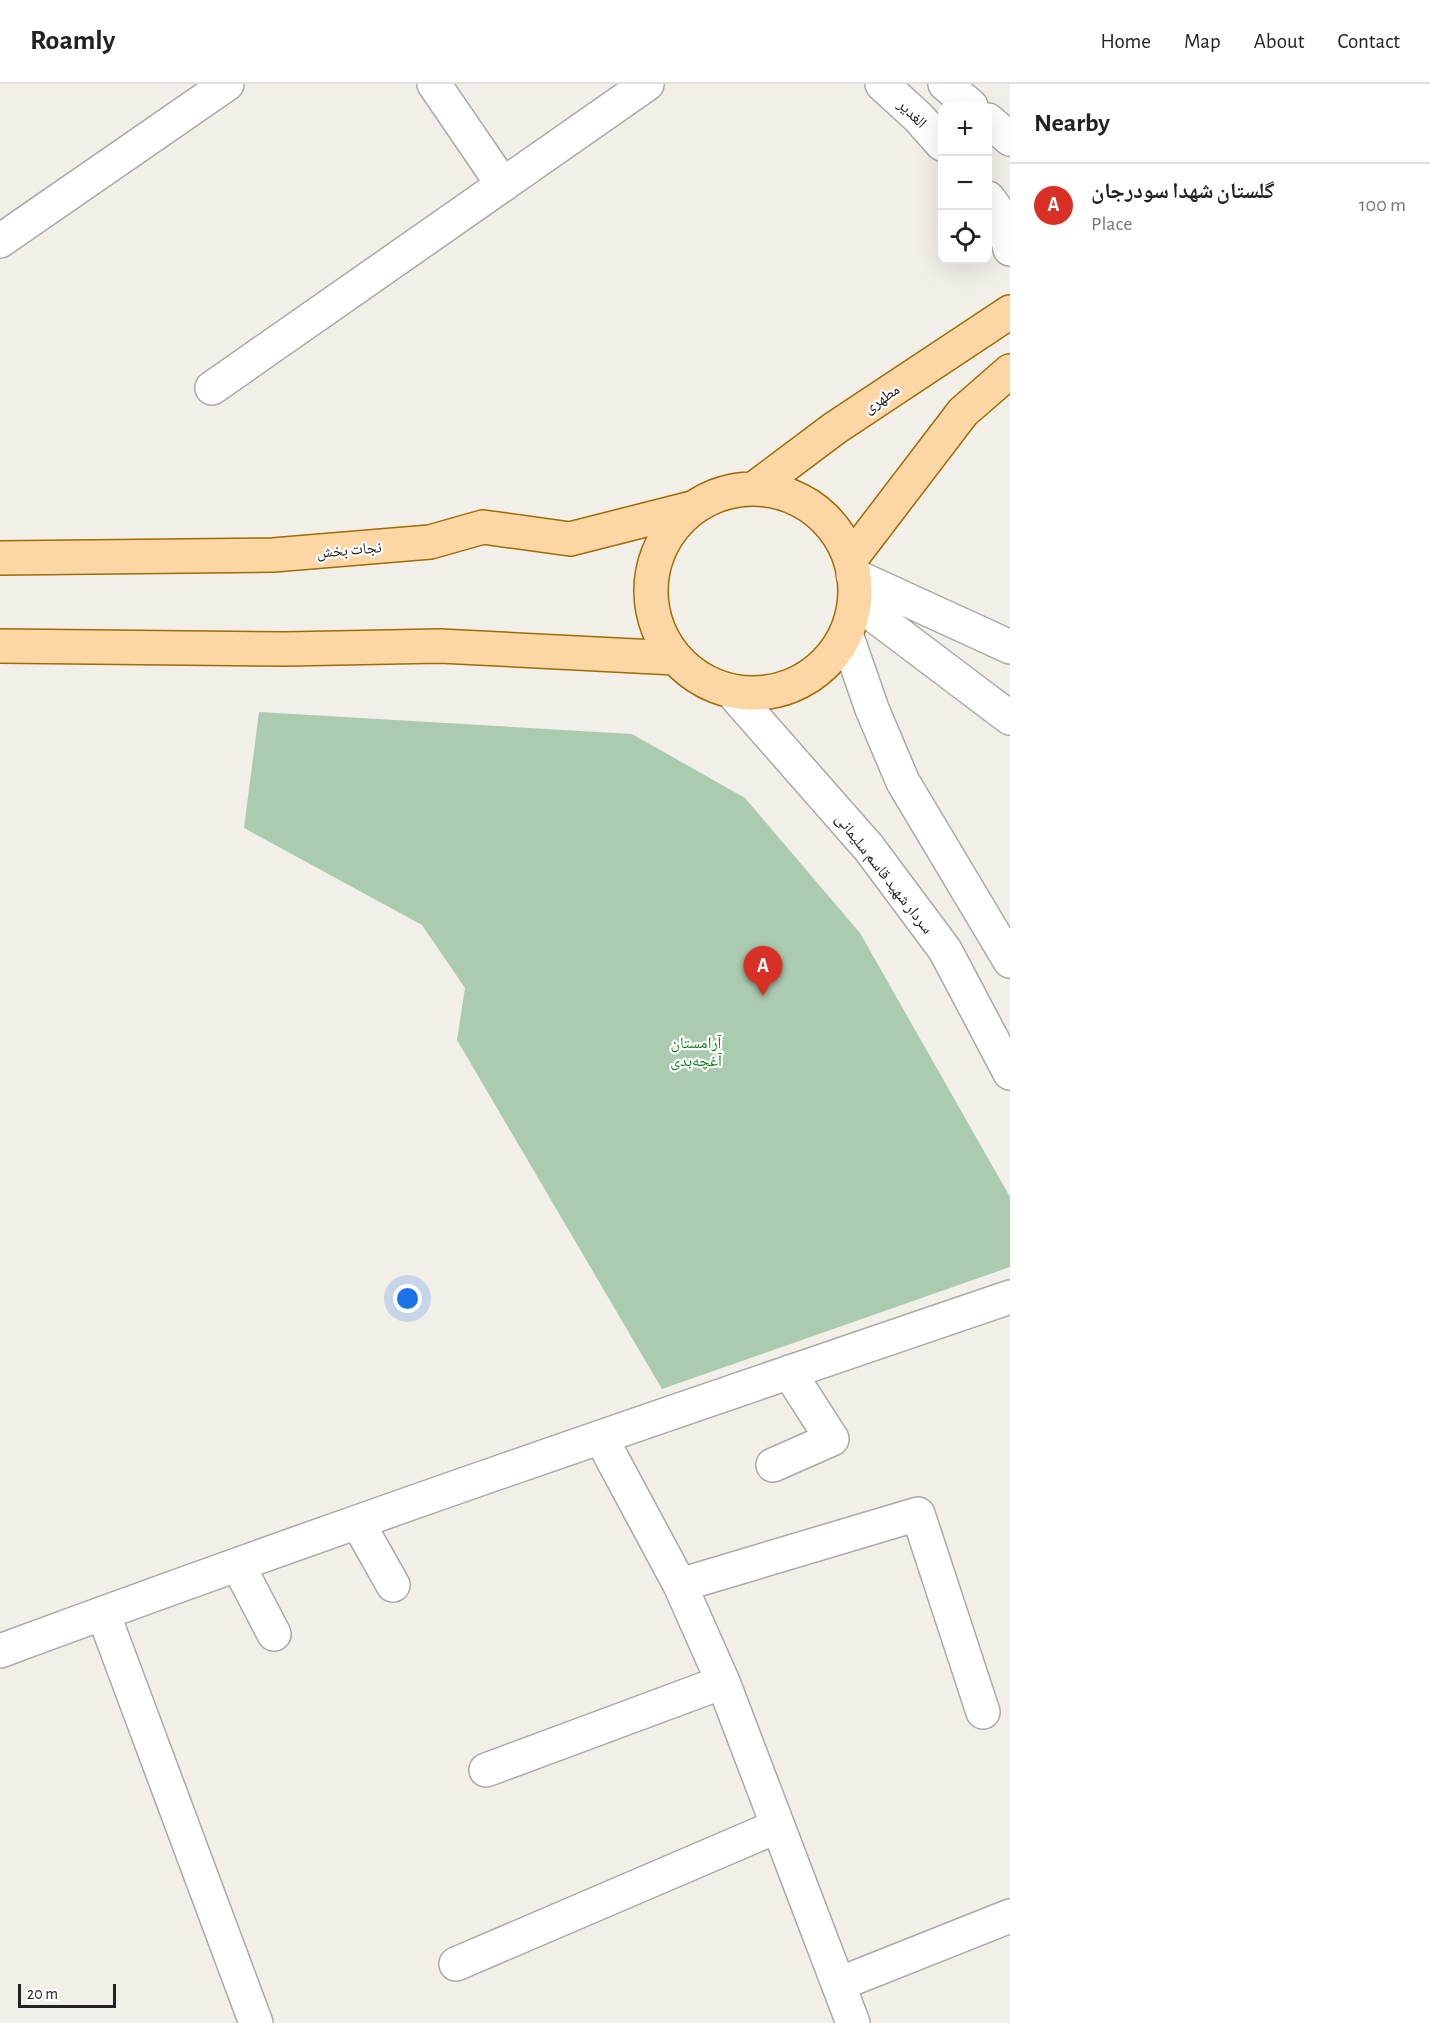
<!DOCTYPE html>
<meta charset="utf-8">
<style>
body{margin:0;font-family:"Alegreya Sans","Noto Naskh Arabic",sans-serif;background:#f6f6f6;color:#222}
.controls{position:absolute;right:18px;top:18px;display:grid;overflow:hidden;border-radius:12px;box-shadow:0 6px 24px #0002}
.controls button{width:54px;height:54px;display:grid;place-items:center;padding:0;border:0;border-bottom:2px solid #e0e0e0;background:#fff;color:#222;font:30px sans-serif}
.scale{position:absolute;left:18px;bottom:15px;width:98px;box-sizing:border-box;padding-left:6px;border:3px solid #222;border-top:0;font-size:16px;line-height:21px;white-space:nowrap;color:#222;-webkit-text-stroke:4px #fff;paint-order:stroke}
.you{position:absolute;left:408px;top:1215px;width:21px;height:21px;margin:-15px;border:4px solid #fff;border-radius:50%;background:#1a73e8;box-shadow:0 0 0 9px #1a73e833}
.badge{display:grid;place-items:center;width:39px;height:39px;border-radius:50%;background:#d93025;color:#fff;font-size:20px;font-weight:700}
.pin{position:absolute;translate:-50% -50px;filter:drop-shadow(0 2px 3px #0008)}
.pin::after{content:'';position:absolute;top:32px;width:21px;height:18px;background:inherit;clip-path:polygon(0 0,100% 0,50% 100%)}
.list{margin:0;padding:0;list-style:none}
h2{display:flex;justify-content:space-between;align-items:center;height:78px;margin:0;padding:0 24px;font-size:26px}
h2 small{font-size:20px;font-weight:400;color:#767676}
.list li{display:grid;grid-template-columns:39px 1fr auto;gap:18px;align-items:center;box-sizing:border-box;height:84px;padding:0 24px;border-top:2px solid #e0e0e0}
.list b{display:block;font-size:22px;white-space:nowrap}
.list p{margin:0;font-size:20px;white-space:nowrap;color:#767676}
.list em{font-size:20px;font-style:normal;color:#767676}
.icon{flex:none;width:33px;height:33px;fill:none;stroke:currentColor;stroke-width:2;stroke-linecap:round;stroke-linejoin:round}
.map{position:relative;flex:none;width:1010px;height:1939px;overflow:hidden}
header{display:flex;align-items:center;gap:36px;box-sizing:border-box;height:84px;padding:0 30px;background:#fff;border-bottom:2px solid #e0e0e0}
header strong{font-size:28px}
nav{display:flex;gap:33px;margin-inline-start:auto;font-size:21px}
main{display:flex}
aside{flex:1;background:#fff}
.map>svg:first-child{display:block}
</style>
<header>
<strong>Roamly</strong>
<nav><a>Home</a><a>Map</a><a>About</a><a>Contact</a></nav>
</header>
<main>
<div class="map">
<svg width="1010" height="1939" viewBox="0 0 1010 1939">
<rect width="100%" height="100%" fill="#f2efe9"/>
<path fill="#aacbaf" d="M259,628L632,650L745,714L860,849L1010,1113V1183L662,1305L457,956L465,904L422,841L244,744Z"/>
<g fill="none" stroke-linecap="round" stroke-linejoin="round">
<g stroke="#a9a9a9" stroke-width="36">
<path id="minor" d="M434,0L503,101
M882,0L919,34L942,60
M945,0L971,22
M988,36L1010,55
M988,114L1001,132L1010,165
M0,157L227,0
M212,304L647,0
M853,491L1010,563
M855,517L1010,634
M846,550L872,625L903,698L1010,877
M732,608L869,764L945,866L1010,989
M601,1354L680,1501L723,1598L853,1939
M773,1381L832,1355L789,1288
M358,1439L393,1501
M238,1481L274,1550
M680,1501L918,1430L983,1628
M103,1529L256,1939
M0,1567C335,1443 672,1328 1010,1213
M486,1686L723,1598
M456,1880L778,1742
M839,1900L1010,1832"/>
</g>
<g stroke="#a06b00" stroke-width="36">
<path id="major" d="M755,404L835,344L1010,228
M651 507a102 102 0 1 1 204 0a102 102 0 1 1-204 0Z
M0,474L273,471L430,458L483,443L570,455L692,424
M850,476L963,328L1010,287
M0,562L286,565L440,562L675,574"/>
</g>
<use href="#minor" stroke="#fff" stroke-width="33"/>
<use href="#major" stroke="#fcd6a4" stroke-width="33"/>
</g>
<g text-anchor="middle" stroke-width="4.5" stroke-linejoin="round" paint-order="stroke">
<g font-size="16" fill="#222" stroke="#fff">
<text transform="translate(913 29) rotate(45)" y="6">الغدیر</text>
<text transform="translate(881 314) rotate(-34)" y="6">مطهری</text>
<text transform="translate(349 465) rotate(-5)" y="6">نجات بخش</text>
<text transform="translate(885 789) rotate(52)" y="6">سردار شهید قاسم سلیمانی</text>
</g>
<g font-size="16" fill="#0c8416" stroke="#fff">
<text x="696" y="964">آرامستان<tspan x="696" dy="18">آغچه‌بدی</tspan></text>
</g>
</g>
</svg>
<div class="controls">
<button>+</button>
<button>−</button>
<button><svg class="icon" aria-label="locate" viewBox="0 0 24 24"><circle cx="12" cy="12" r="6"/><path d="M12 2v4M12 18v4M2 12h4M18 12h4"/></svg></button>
</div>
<div class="scale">20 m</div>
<div class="you"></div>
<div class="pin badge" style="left:763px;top:912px">A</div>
</div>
<aside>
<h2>Nearby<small></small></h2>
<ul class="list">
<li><span class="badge">A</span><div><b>گلستان شهدا سودرجان</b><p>Place</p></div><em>100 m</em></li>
</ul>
</aside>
</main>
